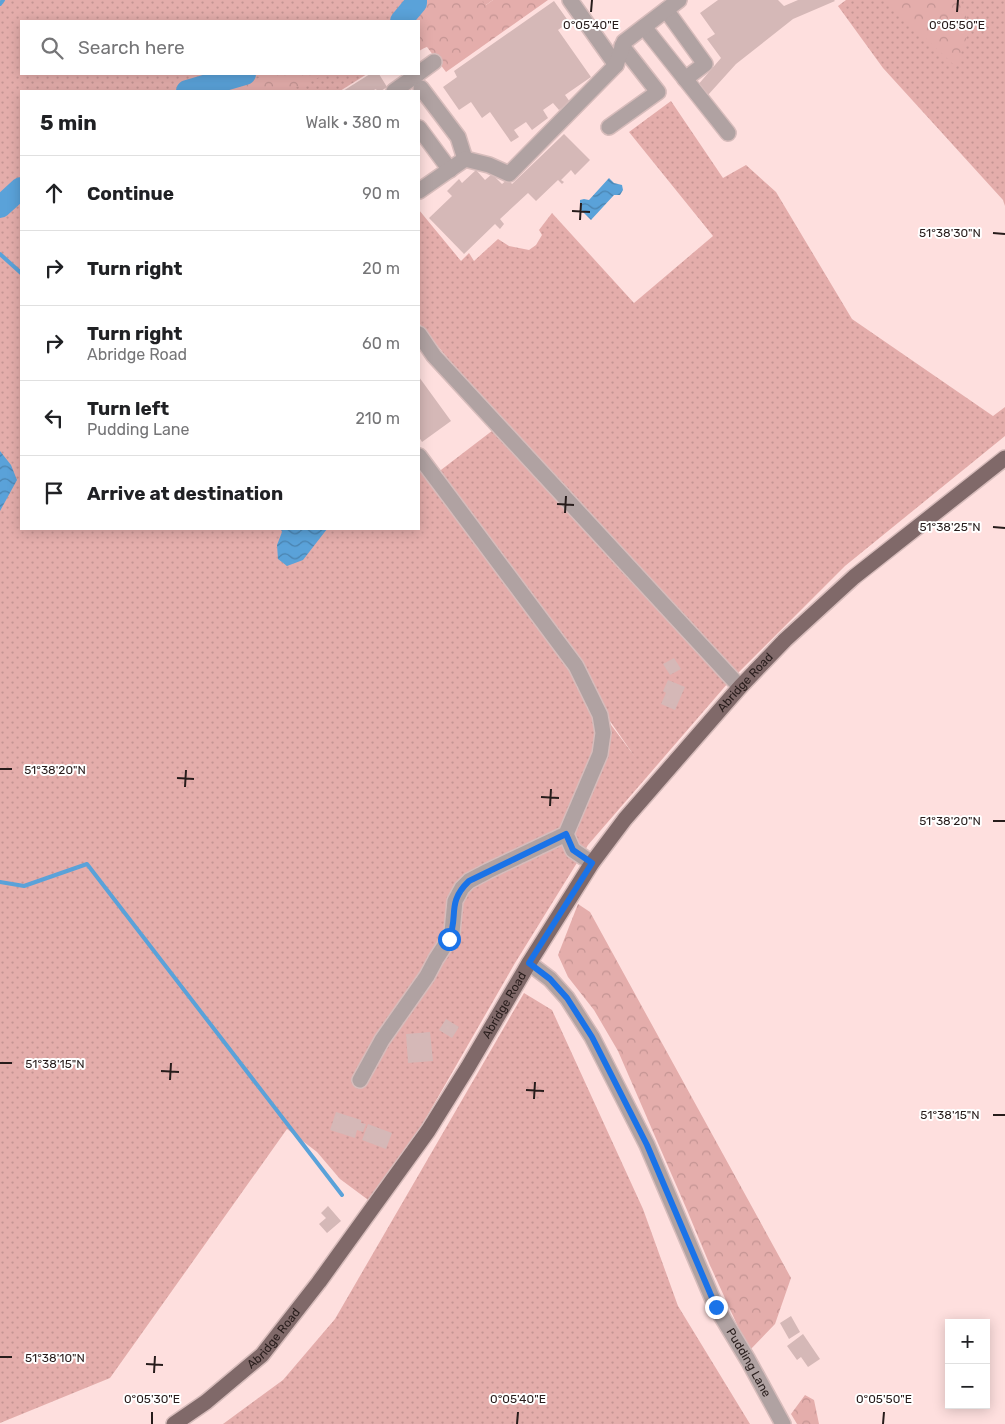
<!DOCTYPE html>
<meta charset="utf-8">
<style>
body{margin:0;font-family:Rubik,sans-serif;background:#f6f6f6;color:#202124}
.controls{position:absolute;right:15px;bottom:15px;display:grid;overflow:hidden;border-radius:0px;box-shadow:0 2px 12px #0003}
.controls button{width:45px;height:45px;display:grid;place-items:center;padding:0;border:0;border-bottom:1px solid #e0e0e0;background:#fff;color:#202124;font:25px sans-serif}
.stop{position:absolute;width:15px;height:15px;margin:-11px;border:4px solid #1a73e8;border-radius:50%;background:#fff}
.stop.end{background:#1a73e8;border-color:#fff;box-shadow:0 1px 5px #0008}
.list{margin:0;padding:0;list-style:none}
h2{display:flex;justify-content:space-between;align-items:center;height:65px;margin:0;padding:0 20px;font-size:21px}
h2 small{font-size:16px;font-weight:400;color:#757577}
.list li{display:grid;grid-template-columns:32px 1fr auto;gap:15px;align-items:center;box-sizing:border-box;height:75px;padding:0 20px;border-top:1px solid #e0e0e0}
.list b{display:block;font-size:19px;white-space:nowrap}
.list p{margin:0;font-size:16px;white-space:nowrap;color:#757577}
.list em{font-size:16px;font-style:normal;color:#757577}
.icon{flex:none;width:28px;height:28px;fill:none;stroke:currentColor;stroke-width:2;stroke-linecap:round;stroke-linejoin:round}
.map{position:relative;flex:none;width:1005px;height:1424px;overflow:hidden}
.search{position:absolute;background:#fff;box-shadow:0 2px 12px #0003;left:20px;top:20px;width:400px;height:55px;display:flex;align-items:center;gap:12px;box-sizing:border-box;padding:0 18px;border-radius:0px;color:#757577;font-size:19px}
.panel{position:absolute;background:#fff;box-shadow:0 2px 12px #0003;left:20px;top:90px;width:400px;height:440px;border-radius:0px}
.map>svg:first-child{display:block}
</style>
<div class="map">
<svg width="1005" height="1424" viewBox="0 0 1005 1424">
<defs>
<pattern id="grass-dots" width="8" height="8" patternUnits="userSpaceOnUse" patternTransform="scale(1.25)"><rect width="8" height="8" fill="#e4adab"/><path d="M2 2h.1M6 6h.1" fill="none" stroke="#c49493" stroke-width="1.8" stroke-linecap="round"/></pattern>
<pattern id="forest-crowns" width="20" height="18" patternUnits="userSpaceOnUse" patternTransform="scale(1.25)"><rect width="20" height="18" fill="#e4adab"/><path d="M2 6a3 3 0 1 1 6 0M12 15a3 3 0 1 1 6 0" fill="none" stroke="#c49493"/></pattern>
<pattern id="water-waves" width="16" height="10" patternUnits="userSpaceOnUse" patternTransform="scale(1.25)"><rect width="16" height="10" fill="#5aa2d9"/><path d="M0 5q4-4 8 0t8 0" fill="none" stroke="#4a83af"/></pattern>
</defs>
<rect width="100%" height="100%" fill="#fedfde"/>
<path fill="url(#grass-dots)" d="M0,0H493L426,47L419,51V21H21V74H367L340,91H21V529H419V468L635,757L437,473L501,424L419,323V210L461,261L469,253L474,261L498,239L509,246L529,250L536,245L542,235L539,230L552,213L634,303L713,236L629,132L671,101L723,178L746,165L776,192L852,319L993,416L1005,407V436L845,566L728,683L588,845L515,963L422,1125L371,1202L340,1179L317,1152L287,1129L110,1378L0,1423Z
M846,0H1005V206L1003,200L883,68L838,6Z
M524,993L552,1010L643,1209L678,1306L750,1424H223L283,1380L335,1319Z"/>
<path fill="url(#forest-crowns)" d="M426,0H481L486,5L493,0H548L446,72L427,47L419,49V21H411Z
M886,0H960L970,28L956,67Z
M271,74H327L287,91H219Z
M578,904L590,912L791,1278L775,1324L749,1351L709,1263L687,1210L618,1051L594,1010L568,977L558,955Z
M805,1395L814,1400L819,1424H797L791,1414Z"/>
<path fill="url(#water-waves)" d="M609,178L614,183L622,185L623,190L620,195H614L591,220L580,209V200L584,199L589,200Z
M0,451L11,465L17,480L0,511Z
M281,529H327L303,560L287,566L278,559L277,545L282,532Z"/>
<g fill="none" stroke-linecap="round" stroke-linejoin="round">
<path stroke="#5aa2d9" stroke-width="4" d="M0,4L3,0
M0,254L21,273
M0,882L24,886L87,864L342,1195"/>
<path stroke="#5aa2d9" stroke-width="22" d="M401,21L416,3V0
M187,91L245,74
M0,207L21,188"/>
</g>
<path fill="#d5b8b7" d="M718,0H778L784,6L798,0H834L835,1L793,19L736,64L708,95L697,86L721,58L707,39L715,34L700,13Z
M554,1L569,22L558,30L591,77L565,95L570,102L559,110L553,103L543,110L548,118L532,130L526,122L514,130L519,137L511,142L490,112L482,118L471,102L459,110L443,87L457,77L454,71Z
M370,74H379L387,87L381,91H377L376,89L372,91H343Z
M564,134L590,160L575,175L571,170L561,180L564,182L562,184L558,180L536,201L528,193L500,219L504,224L500,229L495,224L464,254L429,218L452,196L447,191L459,179L462,183L476,170L485,180L492,174L502,184L508,179L512,184Z
M419,377L451,421L422,442L419,437Z
M674,658L681,669L670,675L663,664Z
M668,680L685,687L675,710L661,704L666,693L663,691Z
M446,1019L459,1027L452,1038L439,1030Z
M430,1032L433,1061L408,1063L406,1034Z
M336,1112L361,1120V1123L366,1124L363,1132L357,1130L355,1138L330,1130Z
M368,1124L392,1133L386,1149L362,1140Z
M328,1206L341,1221L327,1233L319,1224L326,1218L321,1213Z
M791,1316L800,1332L789,1339L780,1323Z
M803,1334L820,1359L808,1367L801,1357L797,1360L787,1346Z"/>
<g fill="none" stroke-linecap="round" stroke-linejoin="round">
<g stroke="#d7bcbb" stroke-width="18">
<g id="minor">
<path d="M570,0L616,65"/>
<path d="M666,10L705,64L685,79"/>
<path d="M644,27L728,133"/>
<path d="M419,73L434,62"/>
<path d="M421,88L458,137L465,159"/>
<path d="M394,91L418,74"/>
<path d="M609,127L658,92L622,46"/>
<path d="M419,128L450,170"/>
<path d="M419,191L465,159L489,165L509,174L616,65L624,42L679,0"/>
<path d="M419,334L434,356L740,687"/>
<path d="M566,834L573,850L592,863"/>
<path id="s1" d="M529,963L550,979L567,998L592,1037L647,1145L716,1307L748,1360L783,1424"/>
<path d="M360,1080L382,1040L427,976L436,959L449,939L452,932L455,901L462,888L469,881L488,871L566,834L600,754L603,733L600,715L576,666L419,456"/>
</g>
</g>
<g stroke="#d7bcbb" stroke-width="18">
<g id="major">
<path id="s2" d="M174,1424L206,1402L262,1355L319,1282L428,1131L468,1067L529,963L592,863L625,819L740,687L785,640L854,577L1005,458"/>
</g>
</g>
<use href="#minor" stroke="#b0a2a2" stroke-width="15"/>
<use href="#major" stroke="#806969" stroke-width="15"/>
</g>
<g fill="none" stroke-linecap="round" stroke-linejoin="round">
<path stroke="#1a73e8" stroke-width="6" d="M449,939C459,916 446,903 469,881L566,834L573,850L592,863L529,963L550,979L567,998L592,1037L647,1145L716,1307"/>
</g>
<path fill="none" stroke="#271c1b" stroke-width="2" d="M591,12L592,0M957,12L958,0M572,211L590,212M580,220L581,203M993,233L1005,234M557,504L574,505M565,513L566,496M993,527L1005,528M0,769H12M177,778L194,779M185,787L186,770M541,797L559,798M550,806L551,789M993,821H1005M0,1063H12M161,1071L179,1072M170,1080L171,1063M526,1090L544,1091M534,1099L535,1082M993,1115H1005M0,1357H12M146,1364L163,1365M154,1373L155,1356M152,1424V1412M517,1424L518,1412M883,1424L884,1412"/>
<g text-anchor="middle" stroke-width="4" stroke-linejoin="round" paint-order="stroke">
<g font-size="12" fill="#271c1b" stroke="#fff">
<text dy="4" stroke="none"><textPath href="#s2" startOffset="942">Abridge Road</textPath></text>
<text dy="4" stroke="none"><textPath href="#s2" startOffset="538">Abridge Road</textPath></text>
<text dy="4" stroke="none"><textPath href="#s2" startOffset="132">Abridge Road</textPath></text>
<text dy="4" stroke="none"><textPath href="#s1" startOffset="460">Pudding Lane</textPath></text>
</g>
</g>
<g font-size="12" text-anchor="middle" fill="#271c1b" stroke="#fff" stroke-width="4" stroke-linejoin="round" paint-order="stroke">
<text x="591" y="29">0°05'40"E</text>
<text x="957" y="29">0°05'50"E</text>
<text x="950" y="237">51°38'30"N</text>
<text x="950" y="531">51°38'25"N</text>
<text x="55" y="774">51°38'20"N</text>
<text x="950" y="825">51°38'20"N</text>
<text x="55" y="1068">51°38'15"N</text>
<text x="950" y="1119">51°38'15"N</text>
<text x="55" y="1362">51°38'10"N</text>
<text x="152" y="1403">0°05'30"E</text>
<text x="518" y="1403">0°05'40"E</text>
<text x="884" y="1403">0°05'50"E</text>
</g>
</svg>
<div class="controls">
<button>+</button>
<button>−</button>
</div>
<div class="stop" style="left:449px;top:939px"></div>
<div class="stop end" style="left:716px;top:1307px"></div>
<div class="search"><svg class="icon" aria-label="search" viewBox="0 0 24 24"><circle cx="10" cy="10" r="6"/><path d="M15 15l6 6"/></svg>Search here</div>
<section class="panel">
<h2>5 min<small>Walk · 380 m</small></h2>
<ul class="list">
<li><svg class="icon" aria-label="ahead" viewBox="0 0 24 24"><path d="M12 20V5M6 11l6-6 6 6"/></svg><div><b>Continue</b></div><em>90 m</em></li>
<li><svg class="icon" aria-label="right" viewBox="0 0 24 24"><path d="M7 20v-9h11M14 6l5 5-5 5"/></svg><div><b>Turn right</b></div><em>20 m</em></li>
<li><svg class="icon" aria-label="right" viewBox="0 0 24 24"><path d="M7 20v-9h11M14 6l5 5-5 5"/></svg><div><b>Turn right</b><p>Abridge Road</p></div><em>60 m</em></li>
<li><svg class="icon" aria-label="left" viewBox="0 0 24 24"><path d="M17 20v-9H6M10 6l-5 5 5 5"/></svg><div><b>Turn left</b><p>Pudding Lane</p></div><em>210 m</em></li>
<li><svg class="icon" aria-label="arrive" viewBox="0 0 24 24"><path d="M6 21V4h12l-3 4 3 4H6"/></svg><div><b>Arrive at destination</b></div></li>
</ul>
</section>
</div>
